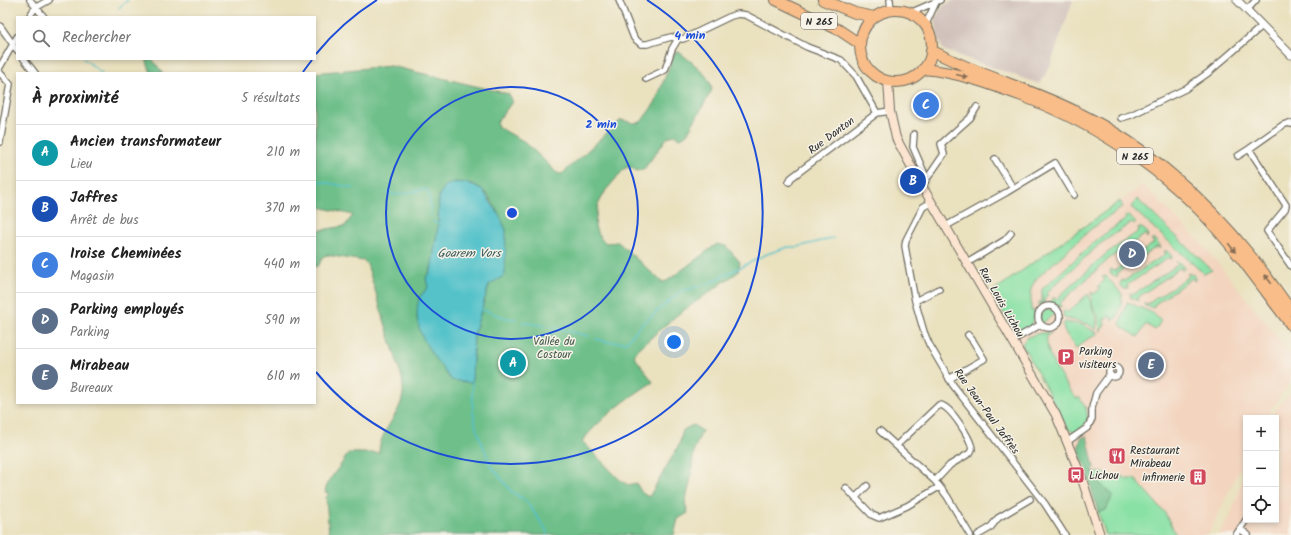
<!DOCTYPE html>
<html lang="fr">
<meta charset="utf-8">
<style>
body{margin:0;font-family:Kalam,sans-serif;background:#f6f6f6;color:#222}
.controls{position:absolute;right:12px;bottom:12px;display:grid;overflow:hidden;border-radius:0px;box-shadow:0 2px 6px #0003}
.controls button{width:36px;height:36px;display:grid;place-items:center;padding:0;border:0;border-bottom:1px solid #e0e0e0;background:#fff;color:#222;font:20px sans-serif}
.you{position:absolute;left:674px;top:342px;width:14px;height:14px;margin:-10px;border:3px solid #fff;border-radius:50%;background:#1a73e8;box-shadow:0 0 0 6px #1a73e833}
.badge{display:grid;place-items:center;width:26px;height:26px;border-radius:50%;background:#0b8043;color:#fff;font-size:13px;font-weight:700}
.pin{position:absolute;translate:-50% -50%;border:2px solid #fff;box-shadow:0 1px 4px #0006}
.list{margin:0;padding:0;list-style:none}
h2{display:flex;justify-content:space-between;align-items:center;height:52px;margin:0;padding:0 16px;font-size:17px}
h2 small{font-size:13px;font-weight:400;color:#767676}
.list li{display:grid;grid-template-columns:26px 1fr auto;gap:12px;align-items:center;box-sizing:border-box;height:56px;padding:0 16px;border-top:1px solid #e0e0e0}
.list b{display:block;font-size:15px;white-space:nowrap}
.list p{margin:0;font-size:13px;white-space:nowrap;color:#767676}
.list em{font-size:13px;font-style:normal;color:#767676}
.icon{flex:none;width:22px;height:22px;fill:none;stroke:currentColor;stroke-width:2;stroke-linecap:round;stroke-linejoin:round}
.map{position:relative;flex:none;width:1291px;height:535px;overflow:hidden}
.search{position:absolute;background:#fff;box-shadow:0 2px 6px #0003;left:16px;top:16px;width:300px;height:44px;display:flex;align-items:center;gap:10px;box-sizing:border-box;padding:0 14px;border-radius:0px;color:#767676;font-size:15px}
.panel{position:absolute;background:#fff;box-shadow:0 2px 6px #0003;left:16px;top:72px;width:300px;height:332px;border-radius:0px}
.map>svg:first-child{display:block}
</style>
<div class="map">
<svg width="1291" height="535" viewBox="0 0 1291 535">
<rect width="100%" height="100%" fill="#f7f3e8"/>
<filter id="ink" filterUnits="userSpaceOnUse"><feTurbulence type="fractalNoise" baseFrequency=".025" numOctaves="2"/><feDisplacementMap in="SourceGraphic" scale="8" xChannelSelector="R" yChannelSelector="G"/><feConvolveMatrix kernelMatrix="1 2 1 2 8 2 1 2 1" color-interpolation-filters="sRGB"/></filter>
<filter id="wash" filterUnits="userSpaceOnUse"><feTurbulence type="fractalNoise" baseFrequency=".012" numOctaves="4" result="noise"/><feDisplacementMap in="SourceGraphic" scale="16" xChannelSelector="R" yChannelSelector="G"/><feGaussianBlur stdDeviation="0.9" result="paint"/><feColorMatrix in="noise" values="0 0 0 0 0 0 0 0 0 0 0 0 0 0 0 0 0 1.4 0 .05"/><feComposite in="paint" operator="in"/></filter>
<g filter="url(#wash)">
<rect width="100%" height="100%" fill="#eae1bf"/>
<path fill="#f3d4be" d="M1143,185L1203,245L1291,354V381L1265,418H1246V455L1209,533L1204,535H1106L1084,462L1058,410L992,292Z
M1291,393V535H1219L1231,515L1246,469V520H1276V418H1271L1276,409Z"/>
<path fill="#cfc0ba" d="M955,0H1073L1050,66L1040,84L943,50L938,37L935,17L944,5Z"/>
<path fill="#89e1a5" stroke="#5a8668" d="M1137,199L1212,270L1204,274L1131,207Z
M1120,201L1123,207L1091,229L1036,279L1031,288V311L1034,310C1035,324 1030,332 1015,333L992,292Z
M1128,215L1136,223L1134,225L1131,223L1100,244L1046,293L1048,295L1045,298L1044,303L1039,305V302H1042V289L1099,238L1126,219L1125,216Z
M1138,228H1142L1148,233L1147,238L1146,234L1110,258L1060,303L1061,307L1049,303L1054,297L1055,300L1107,253L1139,231Z
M1151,240H1155L1161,247L1159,249L1158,246L1117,273L1118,276L1116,277L1110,273L1111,269L1114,271L1154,243Z
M1164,251H1167L1172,256L1171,260L1170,257L1127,285L1128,288L1124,289L1120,284L1122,280L1124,281L1166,254Z
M1178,261L1185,268L1182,271L1181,267L1137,298L1138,301L1131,298L1130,293L1134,294L1179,264L1176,262Z
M1187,273L1194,275L1195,280L1194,281L1192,278L1154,305V308L1145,306L1144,303L1146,305L1189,276Z
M1106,276L1122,294L1121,307L1117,317L1112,320L1110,316L1104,319L1105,324L1100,332L1099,320L1092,304L1091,292L1094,294L1100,289L1098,286L1105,280L1102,277Z
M1088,294L1097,321L1096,330L1088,324L1064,318L1063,312L1065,310L1068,312Z
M1127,302L1153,313L1161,321L1155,330L1146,324L1138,337L1122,327L1120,323Z
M1047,309L1052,310L1055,313L1043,323L1041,322L1040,315Z
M1065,322L1084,325L1098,334L1086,340L1076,349L1063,329L1064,326L1062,325Z
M1052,332L1047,336C1044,354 1065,385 1077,399L1079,397C1089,411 1093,422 1075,433L1068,429L1022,344C1027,333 1042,333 1052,332Z
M1093,472L1106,473V476L1109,478L1120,475L1127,479H1135L1165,513L1176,535H1106L1098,512L1106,510L1112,495L1099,483Z"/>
<path fill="#6ebf8a" stroke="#4c755a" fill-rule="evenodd" d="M675,52H679C692,63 709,73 712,90L687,134L681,138L673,135L667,138L644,169L637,171L630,167L625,168L606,190L598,205L596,216L595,227L601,239L606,243L618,242L662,282L667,281L717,244L726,246L740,262L738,272L677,315L637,350L634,356L653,382C626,399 602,417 582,441L619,479L628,485L636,483L642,493L649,497L679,445L683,430L693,425L702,431L694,450L690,483L685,503L688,513L678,519L674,535H329L326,497L329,494L325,492C326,480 342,466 348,453H379C379,431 400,416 403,394C404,389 402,383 402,378L367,264L364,261L326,255L322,258L319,265L315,267V231L345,226L353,215L315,206V73H313L391,66L509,94L512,102L497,122L498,127L525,142L557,173L562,174L621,120L634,123L641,122L655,103ZM455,182C459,184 463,182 467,183C488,185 498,213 506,230L474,334L472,383L417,319L419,298L428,287L426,278C438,262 438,216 439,195Z
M146,59H152L163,73H151Z
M1087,436L1094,467L1093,472L1099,483L1113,495L1106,510L1098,512L1089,480L1088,472L1078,450L1081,438Z"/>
<path fill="#54c2ca" stroke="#40767a" d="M455,182L467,183L482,189L498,213L506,230L505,275L489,285L474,334L472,383L451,380C434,356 410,331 419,299C420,295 426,291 428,287L426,278L431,271L438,226L439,195L445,186Z"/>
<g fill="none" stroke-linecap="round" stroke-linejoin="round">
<path stroke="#54c2ca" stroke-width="1.5" d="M119,8L128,0
M84,59L102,73
M318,181L354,188
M387,193L397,195L426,189L429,194L431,215
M433,221L439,224
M481,309L506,318L516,319
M522,322L545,326
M551,327L589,336
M596,339L608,342H626L640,326L681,291L705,285L767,254L788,247H798L833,238
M472,382L473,412L476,428L491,466L512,492L526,501L547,531V535"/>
</g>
</g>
<g filter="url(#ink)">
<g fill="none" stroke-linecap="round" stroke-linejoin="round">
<g stroke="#6e6b5f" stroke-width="8">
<path id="minor" d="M30,0L44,17
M619,0L634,38L641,44H647L671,37L683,39L731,16L738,14L746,15L807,47L841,60L856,76L877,113
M890,0L891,11
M1247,10L1256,0
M910,13L940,0
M29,17L35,8L49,0
M0,26L17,50
M925,26L936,2
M24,59L35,73
M0,67L17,37
M0,73L10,84L0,142
M646,79L665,70L672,49L678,39
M1121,118L1131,115L1185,89L1208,73L1262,26
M1291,124L1289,123L1283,125L1249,149L1286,205L1285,209L1267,231L1291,266
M914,134L913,147L927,179
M1238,156L1249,149
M995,159L1013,188
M789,182L791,178L877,113L890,111
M922,186L944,154L941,144L970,118L977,107
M932,202L923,207L906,240L905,246L915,301L924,332L929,344L953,385L1045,504L1065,535
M946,226L1007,192L1055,163L1074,195
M967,263L1005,240L1011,233
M915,301L939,289
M1038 317a11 11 0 1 1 22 0a11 11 0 1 1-22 0Z
M1013,340L1040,325
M1109 372a5 5 0 1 1 10 0a5 5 0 1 1-10 0Z
M949,379L984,359L973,341L968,335
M880,431L935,481L947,496L970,535
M1068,441L1087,428L1092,419V408L1096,393L1110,374
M897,445L939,405C949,403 971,439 972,449L970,453L950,465L935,481
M846,488L872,515L879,518L907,506L939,487
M855,498L867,486
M1240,529L1248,535
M978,535L990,528L998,518L1030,499
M1236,535L1246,520"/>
</g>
<g stroke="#6e6b5f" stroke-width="9">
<path id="tertiary" d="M1237,0L1291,55"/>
</g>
<g stroke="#6e6b5f" stroke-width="10">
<path id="secondary" d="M888,81L890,111L896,138L922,186L1056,415L1081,476L1100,535"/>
</g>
<g stroke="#6e6b5f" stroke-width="12">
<path id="trunk" d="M776,0L839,30L860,44
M823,0L855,13L874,17
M860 46a36 36 0 1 1 72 0a36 36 0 1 1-72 0Z
M931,50C979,76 1033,89 1081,114C1146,146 1204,198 1249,254C1264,272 1277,291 1291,310
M923,69C958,72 990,84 1022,96C1098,125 1169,172 1221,234C1246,263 1268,295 1291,325"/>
</g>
<use href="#minor" stroke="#fff" stroke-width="5.5"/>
<use href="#tertiary" stroke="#fff" stroke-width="7"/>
<use href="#secondary" stroke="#fce5d0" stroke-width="8"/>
<use href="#trunk" stroke="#f8bd89" stroke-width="10"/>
</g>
<defs><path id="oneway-solid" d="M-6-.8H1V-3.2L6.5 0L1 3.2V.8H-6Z"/></defs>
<g fill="#876d55">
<use href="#oneway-solid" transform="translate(962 76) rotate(14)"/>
<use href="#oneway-solid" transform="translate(1232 248) rotate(52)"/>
<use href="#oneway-solid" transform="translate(1268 279) rotate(-127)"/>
</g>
</g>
<g fill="none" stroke="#1d4ed8" stroke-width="2">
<circle cx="512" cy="213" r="126"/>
<path d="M303 72A252 252 0 0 1 312 60M316 54A252 252 0 0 1 377 0M647 0A252 252 0 1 1 316 372"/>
</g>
<defs>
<g id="parking-square" transform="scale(0.9)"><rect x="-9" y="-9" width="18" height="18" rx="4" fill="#d1495b" stroke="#f7f3e8"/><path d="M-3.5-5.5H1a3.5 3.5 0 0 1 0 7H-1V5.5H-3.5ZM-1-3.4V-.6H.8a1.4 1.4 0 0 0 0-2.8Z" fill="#fff"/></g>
<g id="restaurant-square" transform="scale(0.9)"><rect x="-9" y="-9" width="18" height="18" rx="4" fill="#d1495b" stroke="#f7f3e8"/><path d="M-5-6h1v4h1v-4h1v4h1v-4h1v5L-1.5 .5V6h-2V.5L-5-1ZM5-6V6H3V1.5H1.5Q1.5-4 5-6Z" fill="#fff"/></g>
<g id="bus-square" transform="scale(0.9)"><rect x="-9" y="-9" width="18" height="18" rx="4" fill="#d1495b" stroke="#f7f3e8"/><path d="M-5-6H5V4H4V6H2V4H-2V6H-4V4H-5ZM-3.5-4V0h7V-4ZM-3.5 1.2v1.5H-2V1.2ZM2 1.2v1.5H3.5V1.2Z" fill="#fff"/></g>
<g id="building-square" transform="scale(0.9)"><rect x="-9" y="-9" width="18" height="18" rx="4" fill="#d1495b" stroke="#f7f3e8"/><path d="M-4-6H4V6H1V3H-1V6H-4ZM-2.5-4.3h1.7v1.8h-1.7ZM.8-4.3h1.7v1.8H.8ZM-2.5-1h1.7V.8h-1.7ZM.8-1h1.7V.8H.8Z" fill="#fff"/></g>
</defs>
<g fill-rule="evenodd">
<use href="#parking-square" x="1066" y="357"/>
<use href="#restaurant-square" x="1117" y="456"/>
<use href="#bus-square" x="1076" y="475"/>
<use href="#building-square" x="1198" y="477"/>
</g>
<g text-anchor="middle" stroke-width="3" stroke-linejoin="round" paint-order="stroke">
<g fill="#f7f3e8" stroke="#686764" stroke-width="1">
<rect x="801" y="13" width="36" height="16" rx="3"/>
<rect x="1117" y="148" width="36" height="16" rx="3"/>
</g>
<g font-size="10" font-weight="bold" fill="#2b2b2b">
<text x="819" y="25">N 265</text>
<text x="1135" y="160">N 265</text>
</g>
<g font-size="11" fill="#2b2b2b" stroke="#f7f3e8">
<text transform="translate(831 135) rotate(-37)" y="4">Rue Danton</text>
<text transform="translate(1002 302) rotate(60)" y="4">Rue Louis Lichou</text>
<text transform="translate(987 411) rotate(54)" y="4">Rue Jean-Paul Jaffrès</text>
</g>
<g font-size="11" fill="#42584a" stroke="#f7f3e8">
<text x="554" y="345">Vallée du<tspan x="554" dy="13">Costour</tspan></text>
</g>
<g font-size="11" fill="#2b2b2b" stroke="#f7f3e8" text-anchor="start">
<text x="1079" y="355">Parking<tspan x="1079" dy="13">visiteurs</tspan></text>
<text x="1130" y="454">Restaurant<tspan x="1130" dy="13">Mirabeau</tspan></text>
<text x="1089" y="479">Lichou</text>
<text x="1185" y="481" text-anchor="end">infirmerie</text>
</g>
<g font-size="12" font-style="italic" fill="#37585b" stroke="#f7f3e8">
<text x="469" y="257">Goarem Vors</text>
</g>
</g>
<circle cx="512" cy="213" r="6" fill="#1d4ed8" stroke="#f7f3e8" stroke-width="2"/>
<g font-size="12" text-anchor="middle" font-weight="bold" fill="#1d4ed8" stroke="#f7f3e8" stroke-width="3" stroke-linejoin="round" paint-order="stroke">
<text x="690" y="39">4 min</text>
<text x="601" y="128">2 min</text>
</g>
</svg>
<div class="controls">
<button>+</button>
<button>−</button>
<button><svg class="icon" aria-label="locate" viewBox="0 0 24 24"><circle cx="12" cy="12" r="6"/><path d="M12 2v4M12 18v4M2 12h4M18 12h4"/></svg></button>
</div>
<div class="you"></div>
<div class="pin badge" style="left:513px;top:363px;background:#0f9aa8">A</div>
<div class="pin badge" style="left:913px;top:181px;background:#1a4fb4">B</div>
<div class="pin badge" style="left:926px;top:105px;background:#3f7fe0">C</div>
<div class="pin badge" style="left:1132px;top:254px;background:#5c6f8a">D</div>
<div class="pin badge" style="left:1151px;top:365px;background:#5c6f8a">E</div>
<div class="search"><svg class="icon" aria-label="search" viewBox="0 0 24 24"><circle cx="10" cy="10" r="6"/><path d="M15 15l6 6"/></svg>Rechercher</div>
<section class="panel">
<h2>À proximité<small>5 résultats</small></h2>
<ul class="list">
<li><span class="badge" style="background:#0f9aa8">A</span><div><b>Ancien transformateur</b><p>Lieu</p></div><em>210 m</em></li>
<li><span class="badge" style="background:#1a4fb4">B</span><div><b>Jaffres</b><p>Arrêt de bus</p></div><em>370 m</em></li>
<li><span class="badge" style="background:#3f7fe0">C</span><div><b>Iroise Cheminées</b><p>Magasin</p></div><em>440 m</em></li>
<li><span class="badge" style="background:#5c6f8a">D</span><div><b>Parking employés</b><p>Parking</p></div><em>590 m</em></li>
<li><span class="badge" style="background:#5c6f8a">E</span><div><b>Mirabeau</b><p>Bureaux</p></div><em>610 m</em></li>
</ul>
</section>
</div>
